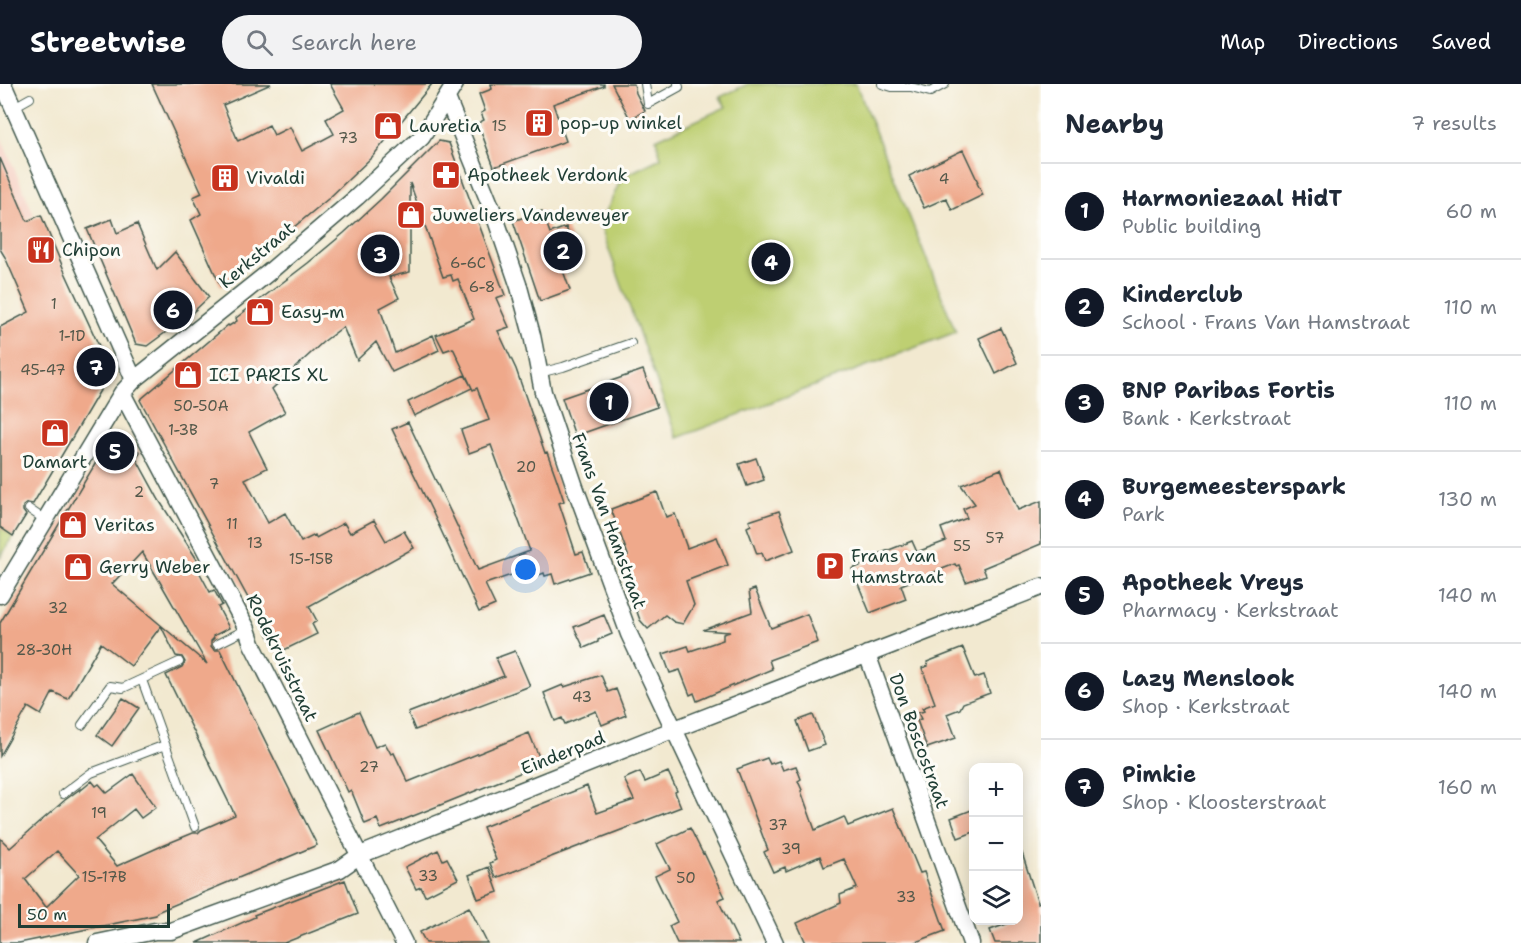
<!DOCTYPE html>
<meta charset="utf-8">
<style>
body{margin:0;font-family:"Shantell Sans",sans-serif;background:#f2f2f3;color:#1f2937}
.controls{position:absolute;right:18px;bottom:18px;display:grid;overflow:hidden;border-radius:12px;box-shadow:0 3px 15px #0003}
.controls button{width:54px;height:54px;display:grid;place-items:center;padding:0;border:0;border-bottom:2px solid #e0e1e3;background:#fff;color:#1f2937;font:30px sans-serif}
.scale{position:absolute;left:18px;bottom:15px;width:152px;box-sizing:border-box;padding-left:6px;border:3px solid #1f3d34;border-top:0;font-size:16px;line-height:21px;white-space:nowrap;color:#1f3d34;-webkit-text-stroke:4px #fdfcf7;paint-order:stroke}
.you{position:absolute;left:526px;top:486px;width:21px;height:21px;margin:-15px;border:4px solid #fff;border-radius:50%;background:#1a73e8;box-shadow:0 0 0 9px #1a73e833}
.badge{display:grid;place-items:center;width:39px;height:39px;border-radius:50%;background:#111827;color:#fff;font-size:20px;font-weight:700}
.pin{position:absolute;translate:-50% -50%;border:3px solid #fff;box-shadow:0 2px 6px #0006}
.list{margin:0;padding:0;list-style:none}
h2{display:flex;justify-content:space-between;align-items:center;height:78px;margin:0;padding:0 24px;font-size:26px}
h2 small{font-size:20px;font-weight:400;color:#747a83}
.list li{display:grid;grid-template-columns:39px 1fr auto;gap:18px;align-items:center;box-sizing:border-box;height:96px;padding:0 24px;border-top:2px solid #e0e1e3}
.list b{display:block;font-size:22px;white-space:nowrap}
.list p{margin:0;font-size:20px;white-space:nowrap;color:#747a83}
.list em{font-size:20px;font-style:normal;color:#747a83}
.icon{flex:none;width:33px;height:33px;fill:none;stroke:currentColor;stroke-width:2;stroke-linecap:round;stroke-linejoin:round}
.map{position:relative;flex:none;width:1041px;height:859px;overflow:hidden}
header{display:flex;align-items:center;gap:36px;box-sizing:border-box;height:84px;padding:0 30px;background:#111827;color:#fff}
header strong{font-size:28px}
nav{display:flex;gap:33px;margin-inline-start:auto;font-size:21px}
.search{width:420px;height:54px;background:#f2f2f3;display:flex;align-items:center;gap:15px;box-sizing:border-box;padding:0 21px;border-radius:33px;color:#747a83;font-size:22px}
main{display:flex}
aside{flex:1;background:#fff}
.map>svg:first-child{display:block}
</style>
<header>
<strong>Streetwise</strong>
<div class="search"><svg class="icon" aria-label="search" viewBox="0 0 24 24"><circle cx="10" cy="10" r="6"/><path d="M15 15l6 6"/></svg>Search here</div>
<nav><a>Map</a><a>Directions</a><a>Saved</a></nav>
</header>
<main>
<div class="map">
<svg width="1041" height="859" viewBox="0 0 1041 859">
<rect width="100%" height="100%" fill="#fdfcf7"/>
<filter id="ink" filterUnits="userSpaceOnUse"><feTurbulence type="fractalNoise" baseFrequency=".0167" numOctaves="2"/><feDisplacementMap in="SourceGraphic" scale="12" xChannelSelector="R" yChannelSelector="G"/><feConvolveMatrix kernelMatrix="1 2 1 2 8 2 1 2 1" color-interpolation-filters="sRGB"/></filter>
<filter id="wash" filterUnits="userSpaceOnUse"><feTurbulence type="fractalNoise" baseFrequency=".008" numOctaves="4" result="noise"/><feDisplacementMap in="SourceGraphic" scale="24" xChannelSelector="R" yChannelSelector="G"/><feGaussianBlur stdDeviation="1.35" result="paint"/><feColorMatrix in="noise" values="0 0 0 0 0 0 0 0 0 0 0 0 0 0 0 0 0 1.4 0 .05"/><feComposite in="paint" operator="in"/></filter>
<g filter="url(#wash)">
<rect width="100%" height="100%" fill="#f2e9d0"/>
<path fill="#f6d2c5" d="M0,51L34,131L0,148Z"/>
<path fill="#becf72" stroke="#6e8653" stroke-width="1.5" d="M748,0H856L956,248L677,354L600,141L622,93L661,74L656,55L726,23L720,13Z
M0,443L13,452L0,474Z"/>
<g id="blocks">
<path fill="#efa98b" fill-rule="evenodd" d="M152,0H271L223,21L238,57L269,41L274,51L290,43L302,67L334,50L326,35L344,25L330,0H432L372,73L328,115L221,203L191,136L201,130L193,113L202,109Z
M491,0H604V2L553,20L566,57L494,83L478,39L484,36L481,29L485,27L479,10L492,5Z
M612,0H634L636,9L645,27L630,35Z
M439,57L449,59L505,211L496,214L509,243L498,247L516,285L545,369L547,368L557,396L564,417L559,419L576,470L583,468L590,488L555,500L552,490L545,492L544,489L526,496L523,487L485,500L495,521L479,528L432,427L392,345L408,338L478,486L530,467L491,361L469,369L461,346L489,336L477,304L473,306L453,264L444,267L436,251L474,235L458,195L453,197L451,191L443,193L410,99V188L389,193L399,214L380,224L395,269L433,251L439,266L392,288L376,258L357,276L343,243L323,258L272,305L285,328L249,348L267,384L245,395L268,439L285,429L301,458L315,451L316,454L344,439L350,449L374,436L386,457L404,447L414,464L309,522L317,537L312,540L317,550L278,569L140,316L228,241L229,242L237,237L236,234L308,179L344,149L381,115Z
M963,66L978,98L977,99L983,111L952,126L946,114L924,124L909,92Z
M0,74L27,137L41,131L64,186L112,290L102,303L33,420L27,419L23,422V427L26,431L13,452L0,443V243L29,228L5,173L0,165Z
M542,127L550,149L566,143L579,178L562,184L570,206L540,217L513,137Z
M112,135L117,149L137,140L157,186L175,168L209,213L192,229L147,262L136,260L87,145Z
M1001,244L1017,279L996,290L979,254Z
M643,286L657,323L575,352L562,314Z
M465,291L472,304L414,332L408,318Z
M113,350L140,368L136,374L159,416L198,477L195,480L210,508L214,506L222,521L218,523L229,544L213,552L214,554L211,557V562L214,566H220L317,761L157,828L156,831L19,859H0V754L10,764L65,716L80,705V707L92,697L96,702L99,700L107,709L133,690L156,723L141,734L134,725L95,756L117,782L164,761L193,749H198L201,746L235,731L166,591L182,583L185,578L182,573L176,572L161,542L131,582L101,559L68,615L53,608L41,631L28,623L0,672V539ZM142,468L160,498L207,580L112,500ZM57,767L79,791L46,823L25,795Z
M756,374L764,396L747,402L739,380Z
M1001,385L1018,426L1041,417V460L983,484L986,491L966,498L959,481L956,482L955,480L901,501L906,515L870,529L852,485L867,479L866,475L912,457L917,468L946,457L941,444L967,434L963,425L975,420L961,401Z
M657,408L666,433L675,430L687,464L717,453L728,481L686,497L694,521L683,540L674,538L665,531L648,545L640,536L618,475L628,471L611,425Z
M779,427L794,466L765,477L762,469L757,470L747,443L751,441L749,437Z
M755,505L771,544L807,530L818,558L769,576L772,585L697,617L694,609L690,611L680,586L670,589L663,570L688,562L690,567L723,556V550L730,548L703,546L752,528L749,507Z
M604,531L612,550L598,556V558L584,564L574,543Z
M963,564L975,594L984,591L990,609L963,619L960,625L947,630L956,654L927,664L917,636L921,635L918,629L924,627L922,624L935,619L922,584L928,582L927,578Z
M515,567L530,602L415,646L408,629L504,592L496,574Z
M601,591L608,608L616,605L626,631L602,641L596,627L565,640L562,634L555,637L544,609L563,601L564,603Z
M123,614L139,624L112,662L97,651Z
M359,628L375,663L385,659L391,670L394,669L408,698L529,649L542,680L381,745L377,735L365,740L351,706L348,708L319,646Z
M813,631L825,661L808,667L797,637Z
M767,674L770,680L779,677L783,686L796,682L801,695L798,697L802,706L801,707L815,746L844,733L848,742L893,724L920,789L924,788L945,847L913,859H806L797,839L841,819L840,811L857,804L844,775L824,783L820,772L786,787L785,783L773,788L764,768L768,766L737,685Z
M640,688L645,698L668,688L677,707L675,708L681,723L496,794L490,779L496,776L483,743L587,702L597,729L634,716L624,695Z
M974,725V748L958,754L951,734Z
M690,744L703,770L704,769L725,813L718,816L739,859H677L669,842L677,838L655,792L670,785L657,760Z
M438,766L443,776L447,774L458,795L425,812L421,803L416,805L405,783Z
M1022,769L1038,819L1041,817V859H995L990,846L1015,837H1018V770Z
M489,783L498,808L478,815L469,791Z
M345,796L358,830L284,859H197L255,833L254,831Z
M469,823L487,859H426L420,848Z"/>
</g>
</g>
<g filter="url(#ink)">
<use href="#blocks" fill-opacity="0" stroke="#3f574b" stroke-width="1.5"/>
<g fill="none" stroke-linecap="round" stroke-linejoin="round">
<g stroke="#3f574b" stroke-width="10">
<path id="service" d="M645,0L648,20L679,3L678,0
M882,0L892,3H911L930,8L945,0
M14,23L30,14
M539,289L563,283L631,259
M29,425L45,436
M217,560L247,545
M142,596L195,743
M82,641L110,602L123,604L179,578
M63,710L91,689L165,661"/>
</g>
<g stroke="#3f574b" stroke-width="19">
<path id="minor" d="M3,0L134,296
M447,14L494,130L519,203L532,251L543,308L575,403L629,550L775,859
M122,309L247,545L252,560L404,859
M0,511L122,309L134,296L268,189L357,113L422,53L455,0
M867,570L971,859
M97,859L155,847H171L340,785L360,771L675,645L1041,503"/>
</g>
<use href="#service" stroke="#fff" stroke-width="8"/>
<use href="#minor" stroke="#fff" stroke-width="16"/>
</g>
</g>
<defs>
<g id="building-square" transform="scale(1.5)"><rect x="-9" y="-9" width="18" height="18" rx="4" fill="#c8321e" stroke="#fdfcf7"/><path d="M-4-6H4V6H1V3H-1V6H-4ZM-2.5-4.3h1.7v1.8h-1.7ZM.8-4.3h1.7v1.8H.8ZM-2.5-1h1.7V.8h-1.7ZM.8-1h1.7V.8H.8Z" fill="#fff"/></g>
<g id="shop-square" transform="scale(1.5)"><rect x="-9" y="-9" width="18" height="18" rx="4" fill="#c8321e" stroke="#fdfcf7"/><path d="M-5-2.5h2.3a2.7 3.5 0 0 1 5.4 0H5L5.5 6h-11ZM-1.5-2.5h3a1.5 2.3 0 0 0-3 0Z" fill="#fff"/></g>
<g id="pharmacy-square" transform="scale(1.5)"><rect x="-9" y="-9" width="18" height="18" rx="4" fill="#c8321e" stroke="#fdfcf7"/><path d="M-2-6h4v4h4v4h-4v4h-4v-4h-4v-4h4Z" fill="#fff"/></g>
<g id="restaurant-square" transform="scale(1.5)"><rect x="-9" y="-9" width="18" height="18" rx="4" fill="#c8321e" stroke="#fdfcf7"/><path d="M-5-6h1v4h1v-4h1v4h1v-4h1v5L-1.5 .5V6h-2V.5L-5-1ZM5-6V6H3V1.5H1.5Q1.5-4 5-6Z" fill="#fff"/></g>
<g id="parking-square" transform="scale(1.5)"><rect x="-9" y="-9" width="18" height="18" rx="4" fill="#c8321e" stroke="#fdfcf7"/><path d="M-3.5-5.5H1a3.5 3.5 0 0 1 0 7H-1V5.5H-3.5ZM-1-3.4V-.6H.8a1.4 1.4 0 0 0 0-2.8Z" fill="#fff"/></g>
</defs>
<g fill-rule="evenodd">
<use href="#building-square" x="539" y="39"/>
<use href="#shop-square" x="388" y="42"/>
<use href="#pharmacy-square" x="446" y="91"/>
<use href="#building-square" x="225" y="94"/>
<use href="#shop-square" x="411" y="131"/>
<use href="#restaurant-square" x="41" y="166"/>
<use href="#shop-square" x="260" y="228"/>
<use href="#shop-square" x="188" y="291"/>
<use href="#shop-square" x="55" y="349"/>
<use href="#shop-square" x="73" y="441"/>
<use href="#parking-square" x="830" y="482"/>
<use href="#shop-square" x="78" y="483"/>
</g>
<g text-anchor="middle" stroke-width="6" stroke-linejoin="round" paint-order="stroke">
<g font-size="15" fill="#53584a">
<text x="499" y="47">15</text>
<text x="348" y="59">73</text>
<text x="944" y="100">4</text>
<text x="468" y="184">6-6C</text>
<text x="482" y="208">6-8</text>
<text x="54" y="225">1</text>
<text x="72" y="257">1-1D</text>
<text x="43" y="291">45-47</text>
<text x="201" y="327">50-50A</text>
<text x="183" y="351">1-3B</text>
<text x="526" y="388">20</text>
<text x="214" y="405">7</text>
<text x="139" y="413">2</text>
<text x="232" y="445">11</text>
<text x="995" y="459">57</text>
<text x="255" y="464">13</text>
<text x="962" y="467">55</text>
<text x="311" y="480">15-15B</text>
<text x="58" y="529">32</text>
<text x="44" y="571">28-30H</text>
<text x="582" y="618">43</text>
<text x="369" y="688">27</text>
<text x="99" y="734">19</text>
<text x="778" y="746">37</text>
<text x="791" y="770">39</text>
<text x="428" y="797">33</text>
<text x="104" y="798">15-17B</text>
<text x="686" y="799">50</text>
<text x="906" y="818">33</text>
</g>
<g font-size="18" fill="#1f3d34" stroke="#fdfcf7" text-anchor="start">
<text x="560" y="45">pop-up winkel</text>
<text x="409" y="48">Lauretia</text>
<text x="467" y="97">Apotheek Verdonk</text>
<text x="246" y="100">Vivaldi</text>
<text x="432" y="137">Juweliers Vandeweyer</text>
<text x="62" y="172">Chipon</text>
<text x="281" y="234">Easy-m</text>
<text x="209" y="297">ICI PARIS XL</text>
<text x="55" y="384" text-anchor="middle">Damart</text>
<text x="94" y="447">Veritas</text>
<text x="851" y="478">Frans van<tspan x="851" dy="21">Hamstraat</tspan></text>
<text x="99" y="489">Gerry Weber</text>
</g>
<g font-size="18" fill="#1f3d34" stroke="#fdfcf7">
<text transform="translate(257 171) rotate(-40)" y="6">Kerkstraat</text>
<text transform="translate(609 437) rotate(70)" y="6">Frans Van Hamstraat</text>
<text transform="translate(282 574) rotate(64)" y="6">Rodekruisstraat</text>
<text transform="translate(919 657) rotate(70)" y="6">Don Boscostraat</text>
<text transform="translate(563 669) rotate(-22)" y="6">Einderpad</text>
</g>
</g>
</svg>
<div class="controls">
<button>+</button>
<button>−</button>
<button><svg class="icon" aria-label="layers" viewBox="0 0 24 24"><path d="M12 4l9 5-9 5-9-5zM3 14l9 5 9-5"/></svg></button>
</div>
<div class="scale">50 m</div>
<div class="you"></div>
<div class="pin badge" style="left:609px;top:318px">1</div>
<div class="pin badge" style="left:563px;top:167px">2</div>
<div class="pin badge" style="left:380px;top:170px">3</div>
<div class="pin badge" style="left:771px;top:178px">4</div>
<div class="pin badge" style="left:115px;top:367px">5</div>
<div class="pin badge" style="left:173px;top:226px">6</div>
<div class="pin badge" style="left:96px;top:283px">7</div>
</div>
<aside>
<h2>Nearby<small>7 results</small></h2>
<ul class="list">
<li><span class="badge">1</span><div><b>Harmoniezaal HidT</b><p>Public building</p></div><em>60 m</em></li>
<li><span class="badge">2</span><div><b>Kinderclub</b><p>School · Frans Van Hamstraat</p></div><em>110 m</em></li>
<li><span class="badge">3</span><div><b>BNP Paribas Fortis</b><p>Bank · Kerkstraat</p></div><em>110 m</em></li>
<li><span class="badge">4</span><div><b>Burgemeesterspark</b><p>Park</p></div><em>130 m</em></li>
<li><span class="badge">5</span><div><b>Apotheek Vreys</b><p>Pharmacy · Kerkstraat</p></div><em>140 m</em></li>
<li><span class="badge">6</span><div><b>Lazy Menslook</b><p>Shop · Kerkstraat</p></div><em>140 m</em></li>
<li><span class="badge">7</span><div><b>Pimkie</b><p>Shop · Kloosterstraat</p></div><em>160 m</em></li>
</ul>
</aside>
</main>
